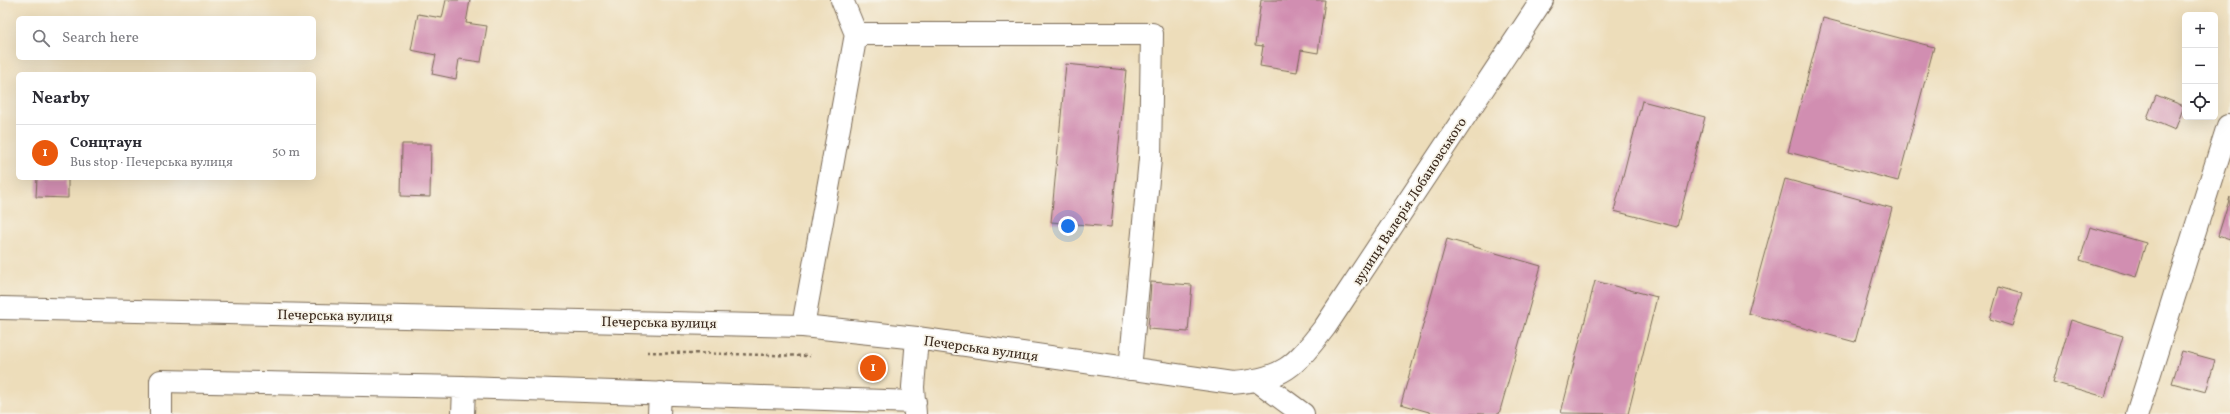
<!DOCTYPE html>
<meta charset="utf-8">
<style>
body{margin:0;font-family:Vollkorn,serif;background:#f2f2f3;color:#2b2b33}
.controls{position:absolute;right:12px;top:12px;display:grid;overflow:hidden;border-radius:6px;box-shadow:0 4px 16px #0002}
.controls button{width:36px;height:36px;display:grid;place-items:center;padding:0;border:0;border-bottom:1px solid #e1e1e2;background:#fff;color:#2b2b33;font:20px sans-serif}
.you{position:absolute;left:1068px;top:226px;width:14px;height:14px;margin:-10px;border:3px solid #fff;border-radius:50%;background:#1a73e8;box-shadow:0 0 0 6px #1a73e833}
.badge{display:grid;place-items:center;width:26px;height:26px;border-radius:50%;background:#ea580c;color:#fff;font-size:13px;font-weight:700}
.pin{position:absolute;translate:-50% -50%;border:2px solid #fff;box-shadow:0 1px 4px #0006}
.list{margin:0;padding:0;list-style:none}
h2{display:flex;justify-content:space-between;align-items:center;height:52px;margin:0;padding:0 16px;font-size:17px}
h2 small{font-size:13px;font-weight:400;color:#7c7c81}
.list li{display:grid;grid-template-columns:26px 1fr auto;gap:12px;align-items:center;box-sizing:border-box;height:56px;padding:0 16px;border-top:1px solid #e1e1e2}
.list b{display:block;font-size:15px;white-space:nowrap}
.list p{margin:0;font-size:13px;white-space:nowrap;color:#7c7c81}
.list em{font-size:13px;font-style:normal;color:#7c7c81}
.icon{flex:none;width:22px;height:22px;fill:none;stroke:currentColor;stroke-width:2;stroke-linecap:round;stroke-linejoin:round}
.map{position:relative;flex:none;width:2230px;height:414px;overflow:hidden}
.search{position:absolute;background:#fff;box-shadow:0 4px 16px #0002;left:16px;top:16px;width:300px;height:44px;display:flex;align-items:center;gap:10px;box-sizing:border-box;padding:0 14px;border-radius:6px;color:#7c7c81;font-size:15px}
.panel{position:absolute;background:#fff;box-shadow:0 4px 16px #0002;left:16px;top:72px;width:300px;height:108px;border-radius:6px}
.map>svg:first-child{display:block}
</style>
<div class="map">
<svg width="2230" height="414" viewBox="0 0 2230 414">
<rect width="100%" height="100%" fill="#f7f3e8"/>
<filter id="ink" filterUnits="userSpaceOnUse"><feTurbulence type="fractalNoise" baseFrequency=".025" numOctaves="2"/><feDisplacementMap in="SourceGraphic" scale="8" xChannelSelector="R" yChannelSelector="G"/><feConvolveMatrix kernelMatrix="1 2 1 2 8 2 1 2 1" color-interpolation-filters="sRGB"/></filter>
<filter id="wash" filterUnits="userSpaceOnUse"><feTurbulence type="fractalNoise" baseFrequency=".012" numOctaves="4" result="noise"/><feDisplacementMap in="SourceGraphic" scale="16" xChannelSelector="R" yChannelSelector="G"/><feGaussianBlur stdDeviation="0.9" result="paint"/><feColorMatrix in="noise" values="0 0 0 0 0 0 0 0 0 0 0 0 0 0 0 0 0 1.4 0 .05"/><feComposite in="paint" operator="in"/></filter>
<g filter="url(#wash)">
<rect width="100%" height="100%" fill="#edddba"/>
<g id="blocks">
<path fill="#d18eb1" d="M446,0H470L466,23L487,26L481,62L459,59L456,79L432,74L436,55L411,50L418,14L442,18Z
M1261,0H1325L1318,53L1301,50L1297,72L1260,66L1263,46L1255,45Z
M1823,18L1934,47L1898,181L1788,152Z
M1066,64L1126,70L1111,227L1051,222Z
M2156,95L2184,106L2175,130L2147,118Z
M1642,101L1705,117L1677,227L1614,211Z
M402,144H431L430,197L401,196Z
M37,178H68V198L36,197Z
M1785,179L1892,208L1855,342L1748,313Z
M2230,197V240L2218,236Z
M2090,227L2146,243L2136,277L2080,260Z
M1447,239L1541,266L1499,414H1436L1401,404Z
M1595,281L1657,297L1628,414L1561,413Z
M1151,282L1192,285L1188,332L1148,329Z
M1999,287L2022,294L2012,326L1990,319Z
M2071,320L2123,336L2105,397L2053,382Z
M2182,351L2215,360L2206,392L2172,383Z"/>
</g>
</g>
<g filter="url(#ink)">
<use href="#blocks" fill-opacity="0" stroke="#796955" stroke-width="1"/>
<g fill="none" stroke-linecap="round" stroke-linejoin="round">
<g stroke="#796955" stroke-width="24">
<path id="minor" d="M856,34H1152L1150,159L1130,369
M0,308L803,326L917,338L1232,383C1284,379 1294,367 1325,327L1542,0
M803,326L856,34L842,0
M1258,381L1303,414
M161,414V381L464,387L915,402
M463,414L464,387
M659,414L660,393
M915,414L913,387L917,338
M2137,414L2228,126"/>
</g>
<path stroke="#796955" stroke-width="2.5" stroke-dasharray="3 3" stroke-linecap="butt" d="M647,352L810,356"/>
<use href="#minor" stroke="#fff" stroke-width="22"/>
</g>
</g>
<g text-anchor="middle" stroke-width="3.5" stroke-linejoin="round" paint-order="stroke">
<g font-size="14" fill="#3b2a1e" stroke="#f7f3e8">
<text transform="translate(1409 201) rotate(-57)" y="5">вулиця Валерія Лобановського</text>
<text transform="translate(335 315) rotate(1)" y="5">Печерська вулиця</text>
<text transform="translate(659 322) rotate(1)" y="5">Печерська вулиця</text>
<text transform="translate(981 348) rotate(8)" y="5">Печерська вулиця</text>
</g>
</g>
</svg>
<div class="controls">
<button>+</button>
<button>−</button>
<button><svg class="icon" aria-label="locate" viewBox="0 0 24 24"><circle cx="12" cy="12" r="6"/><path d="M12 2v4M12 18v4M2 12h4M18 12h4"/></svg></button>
</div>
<div class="you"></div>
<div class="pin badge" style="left:873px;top:368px">1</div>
<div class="search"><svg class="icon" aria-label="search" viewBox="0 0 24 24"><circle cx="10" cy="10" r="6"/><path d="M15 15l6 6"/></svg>Search here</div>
<section class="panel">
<h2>Nearby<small></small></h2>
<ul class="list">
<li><span class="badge">1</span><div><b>Сонцтаун</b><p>Bus stop · Печерська вулиця</p></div><em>50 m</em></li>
</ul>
</section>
</div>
